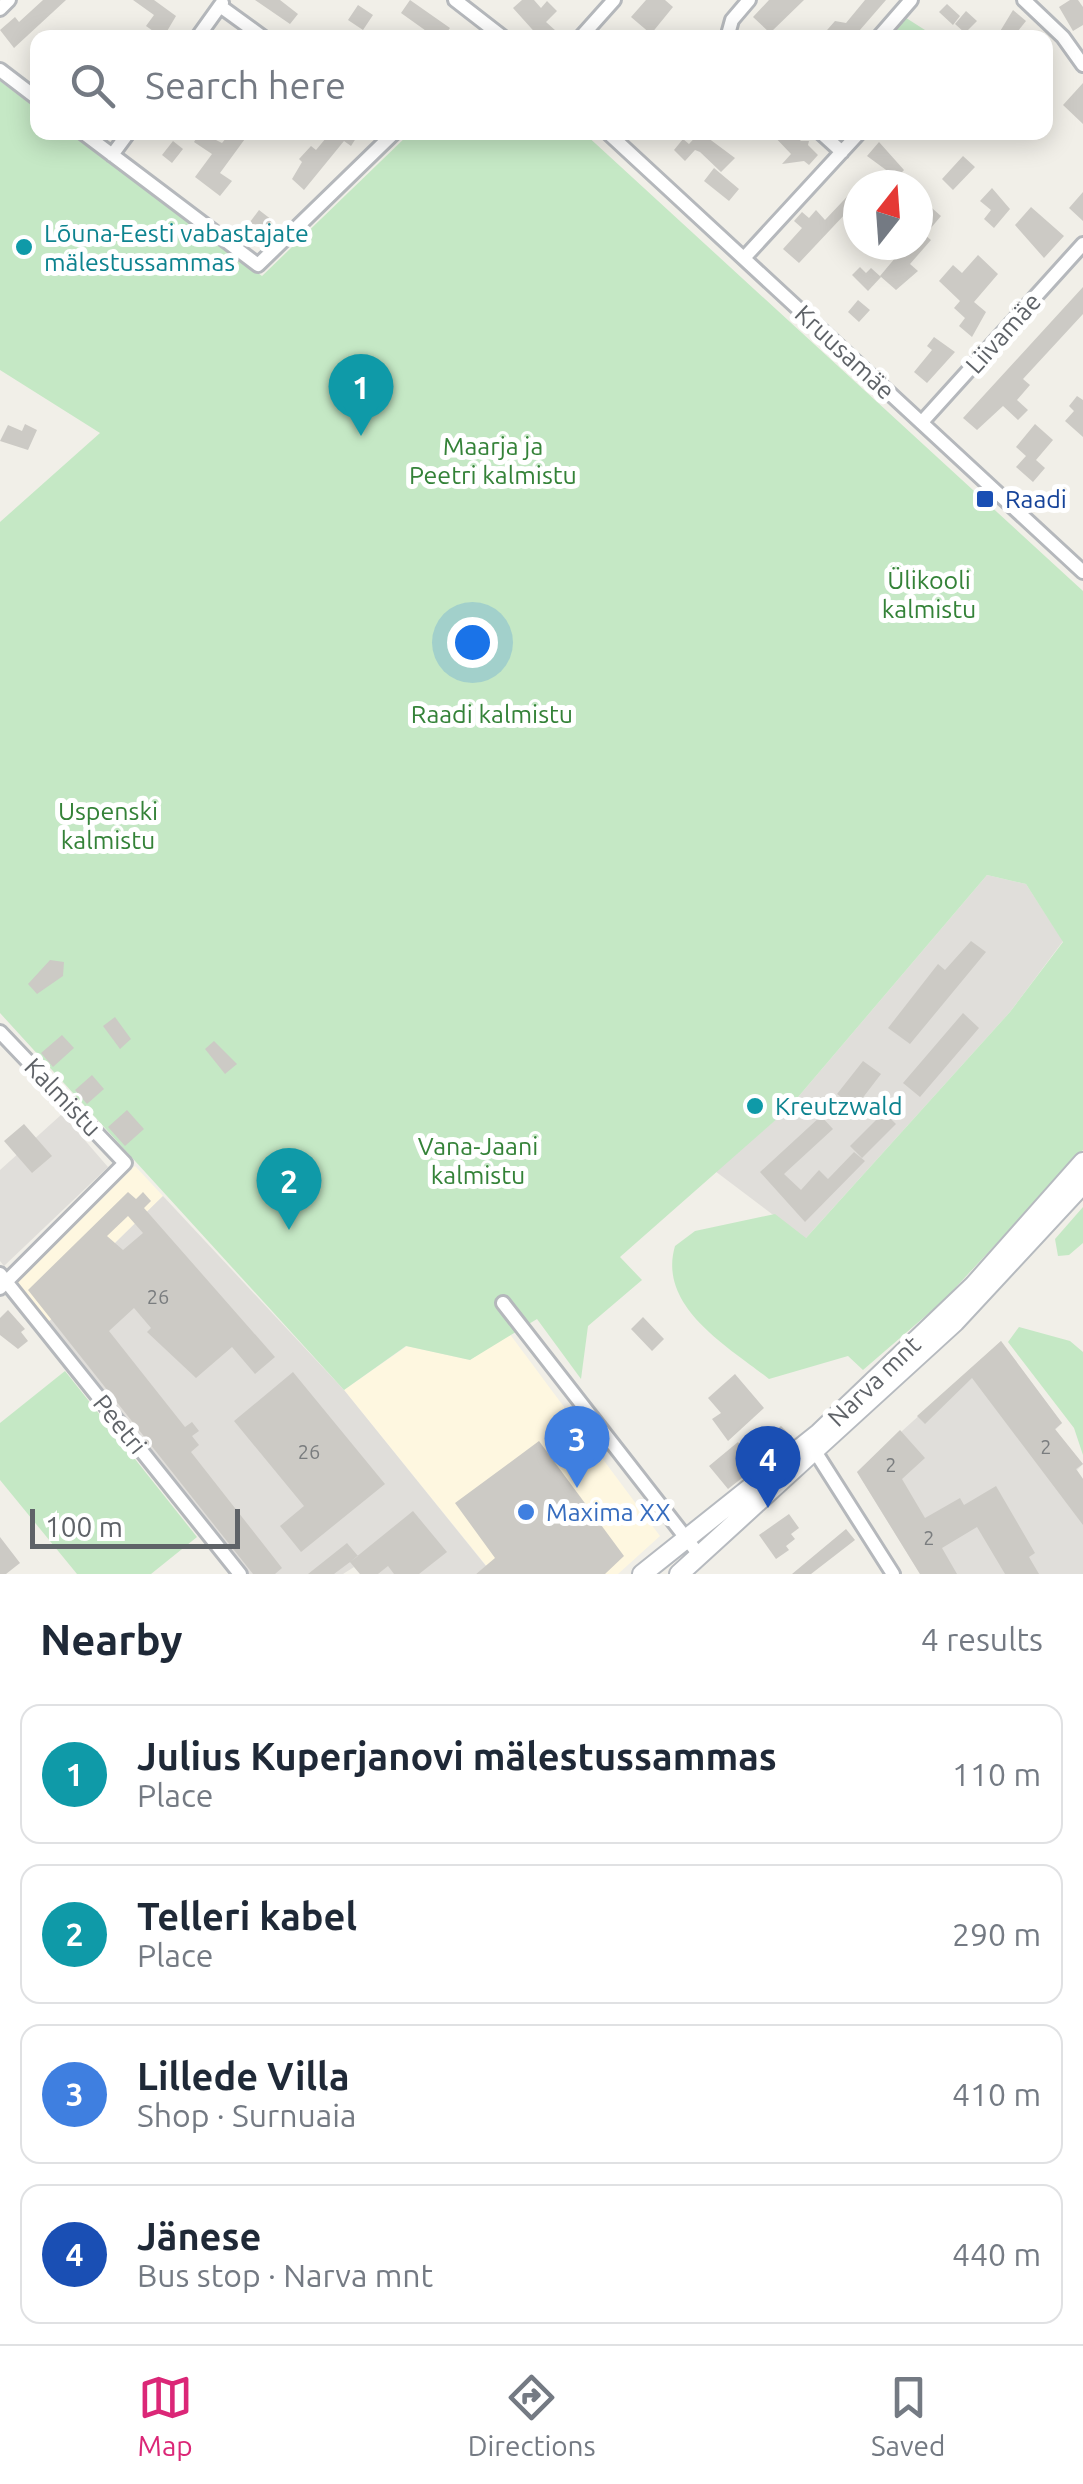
<!DOCTYPE html>
<meta charset="utf-8">
<style>
body{margin:0;font-family:Ubuntu,sans-serif;background:#f2f2f3;color:#1f2937}
.compass{position:absolute;left:843px;top:170px;width:90px;height:90px;border-radius:50%;background:#fff;box-shadow:0 5px 25px #0003;rotate:17deg}
.scale{position:absolute;left:30px;bottom:25px;width:210px;box-sizing:border-box;padding-left:10px;border:5px solid #5f6368;border-top:0;font-size:28px;line-height:35px;white-space:nowrap;color:#5f6368;-webkit-text-stroke:8px #fff;paint-order:stroke}
.you{position:absolute;left:472px;top:642px;width:35px;height:35px;margin:-25px;border:8px solid #fff;border-radius:50%;background:#1a73e8;box-shadow:0 0 0 15px #1a73e833}
.badge{display:grid;place-items:center;width:65px;height:65px;border-radius:50%;background:#db2777;color:#fff;font-size:32px;font-weight:700}
.pin{position:absolute;translate:-50% -82px;filter:drop-shadow(0 2px 5px #0008)}
.pin::after{content:'';position:absolute;top:52px;width:35px;height:30px;background:inherit;clip-path:polygon(0 0,100% 0,50% 100%)}
.list{margin:0;padding:0;list-style:none}
h2{display:flex;justify-content:space-between;align-items:center;height:130px;margin:0;padding:0 40px;font-size:42px}
h2 small{font-size:32px;font-weight:400;color:#747a83}
.list li{display:grid;grid-template-columns:65px 1fr auto;gap:30px;align-items:center;box-sizing:border-box;height:140px;margin:0 20px 20px;padding:0 20px;border:2px solid #e0e1e3;border-radius:20px}
.list b{display:block;font-size:38px;white-space:nowrap}
.list p{margin:0;font-size:32px;white-space:nowrap;color:#747a83}
.list em{font-size:32px;font-style:normal;color:#747a83}
.icon{flex:none;width:55px;height:55px;fill:none;stroke:currentColor;stroke-width:2;stroke-linecap:round;stroke-linejoin:round}
.map{position:relative;flex:none;width:1083px;height:1574px;overflow:hidden}
.search{position:absolute;background:#fff;box-shadow:0 5px 25px #0003;left:30px;right:30px;top:30px;height:110px;display:flex;align-items:center;gap:25px;box-sizing:border-box;padding:0 35px;border-radius:20px;color:#747a83;font-size:38px}
.sheet{height:770px;background:#fff}
nav{display:flex;justify-content:space-around;align-items:center;box-sizing:border-box;height:140px;border-top:2px solid #e0e1e3;background:#fff;font-size:28px;color:#747a83}
nav a{display:grid;justify-items:center;gap:5px}
nav .on{color:#db2777}
.map>svg:first-child{display:block}
</style>
<div class="map">
<svg width="1083" height="1574" viewBox="0 0 1083 1574">
<rect width="100%" height="100%" fill="#f1efe8"/>
<path fill="#fef7e0" d="M135,1166L163,1196L115,1243L76,1298L47,1323L16,1284Z
M509,1333L660,1536L618,1574H493L344,1390L407,1346L470,1360Z"/>
<path fill="#e0deda" d="M987,875L1026,884L1063,941L1010,1012L805,1239L715,1171L787,1110Z
M62,1114L108,1167L4,1266L0,1261V1170Z
M163,1196L344,1390L486,1566L476,1574H360L354,1567L343,1574H248L47,1323L76,1298L115,1243Z
M1001,1341L1062,1423L1055,1430L1083,1464L1077,1470L1083,1479V1574H920L857,1472Z"/>
<path fill="#c5e8c5" d="M903,16L936,37L885,38Z
M0,81L37,109L38,132L69,133L262,276L410,133H584L1083,591V1150L944,1300L863,1370L848,1356L769,1379C729,1347 657,1307 675,1246L695,1231L775,1214L806,1238L1010,1012L1063,942L1026,884L987,875L787,1110L620,1257L642,1280L588,1326L581,1379L537,1319L470,1360L406,1346L344,1390L0,1013V522L100,433L0,370Z
M1083,1207V1243L1069,1255L1058,1256L1055,1239Z
M1019,1327L1070,1341L1083,1352V1455L1074,1428L1008,1342Z
M65,1371L197,1537L151,1574H77L0,1480V1423Z"/>
<path fill="#cccac5" fill-rule="evenodd" d="M43,0H66L14,48L0,30L15,17L19,22Z
M133,0H154L176,16L163,38L146,26L154,15Z
M255,0H280L298,14L290,24Z
M410,0L450,28L443,38H436L401,13Z
M522,0H534L541,8L547,1L557,11L546,22L556,31L550,38H540L513,8Z
M646,0H665L673,7L651,34L631,17Z
M769,0H804L770,33L753,17Z
M865,0H886L853,38H820L835,21L846,23Z
M1070,0H1078L1083,7V25L1073,31L1059,7Z
M947,4L960,16L953,25L939,12Z
M358,5L373,15L363,30L348,20Z
M1013,10L1026,21L1018,31L1025,38H996Z
M966,11L977,21L965,33L955,24Z
M1083,83V124L1063,105Z
M200,132L222,143L231,132H250L220,173L232,181L220,196L195,177L212,154L194,142Z
M331,132H360L351,146L344,141L304,190L292,179L302,162L299,159L311,146L316,150Z
M700,132L735,158L721,172L700,152L695,150L685,161L674,150L683,139L689,144Z
M770,132H792L801,141H809L808,145L818,155L809,165L804,161L782,164L791,154Z
M173,141L183,149L172,163L162,155Z
M879,142L904,170L897,178L867,156Z
M963,156L975,167L953,190L942,179Z
M714,168L739,189L729,201L704,181Z
M858,185V211L853,217L847,212L799,263L783,249L802,228L794,221L802,212L809,218L816,210L825,220Z
M992,188L1010,209L994,228L984,219L991,210L980,201Z
M1083,192V221L1069,208Z
M924,201L941,216L925,235L931,240L910,264L918,271L896,290L880,276L901,251L894,245H918V207Z
M1031,207L1064,236L1044,258L1015,225Z
M259,210L272,220L263,232L250,222Z
M978,255L998,274L974,302L986,312L972,337L959,326L965,318L954,308L960,301L939,281L953,265L962,273Z
M860,267L866,273L871,268L881,277L868,291L852,275Z
M1083,287V314L1023,379L1030,385L1017,400L1028,410L1018,420L1003,406L977,430L963,418Z
M858,300L870,310L859,322L848,312Z
M934,337L955,352L927,383L914,372L932,350L927,346Z
M1077,396L1083,400V437L1065,421L1074,411L1069,406Z
M25,424L37,430L28,450L0,441L8,425L22,431Z
M1035,424L1053,440L1036,460L1045,468L1033,482L1016,467L1026,456L1016,447Z
M971,941L986,952L910,1044L888,1028L938,964L945,970Z
M50,960L64,962L63,976L37,994L28,984Z
M963,1013L979,1028L920,1097L903,1083Z
M115,1017L131,1039L120,1049L103,1026Z
M62,1035L74,1048L53,1067L41,1053Z
M214,1041L237,1064L225,1074L205,1049Z
M863,1061L881,1074L855,1108L837,1094Z
M92,1075L104,1089L87,1104L75,1090Z
M127,1110L144,1129L125,1146L108,1127Z
M884,1112L896,1124L862,1158L850,1146Z
M821,1116L833,1129L784,1174L801,1190L819,1170L828,1179L854,1152L865,1161L805,1222L760,1172Z
M24,1124L52,1156L32,1173L4,1141Z
M128,1192L136,1199L143,1192L151,1201L144,1208L275,1357L255,1374L232,1347L196,1378L147,1332L151,1328L134,1308L109,1331L185,1427L192,1422L199,1431L192,1436L199,1445L191,1452L282,1568L275,1574H253L28,1290ZM128,1216L143,1233L123,1250L107,1236Z
M8,1310L25,1329L21,1332L28,1341L18,1349L0,1335V1318Z
M643,1317L664,1339L652,1351L631,1329Z
M1001,1341L1062,1423L1055,1429L1083,1464L1076,1469L1083,1479V1525L972,1378L925,1424L917,1416Z
M293,1372L385,1484L301,1552L280,1526L304,1506L234,1421Z
M735,1374L764,1408L728,1441L712,1419L721,1413L708,1398Z
M781,1426L793,1438L728,1489L709,1466L738,1442L746,1452Z
M900,1430L925,1458L902,1479L925,1518L960,1498L964,1505L996,1486L1035,1553L1029,1557L1039,1574H1005L977,1527L942,1548L957,1574H920L857,1472Z
M539,1441L624,1556L605,1574H476L495,1558L455,1503Z
M413,1511L447,1552L419,1574H394L388,1566L378,1574H360L350,1562Z
M789,1514L799,1528L791,1534L795,1539L786,1546L789,1550L776,1559L759,1535Z
M846,1529L855,1540L811,1574H792Z
M0,1537L20,1563L6,1574H0Z
M347,1543L358,1556L334,1574H308Z"/>
<g fill="none" stroke-linecap="round" stroke-linejoin="round">
<g stroke="#b5b8bc" stroke-width="18">
<path id="street" d="M455,0L504,38
M1024,0L1063,37L1083,65
M220,6L264,38
M0,9L9,0
M197,38L222,3
M580,38L614,0
M727,38L732,20L749,0
M878,38L911,0
M0,70L38,99
M82,132L258,265L395,132
M607,132L1083,572
M820,132L842,152
M112,155L129,132
M744,258L860,132
M922,422L1083,244
M0,1032L125,1163L0,1288
M0,1274L240,1574
M503,1303L700,1556
M811,1445L893,1574"/>
</g>
<g stroke="#b6babf" stroke-width="22">
<path id="secondary" d="M642,1574L819,1433L974,1285L1083,1162
M679,1574L955,1322L1083,1184"/>
</g>
<use href="#street" stroke="#fff" stroke-width="12"/>
<use href="#secondary" stroke="#fff" stroke-width="18"/>
</g>
<g fill="#0f9aa8" stroke="#fff" stroke-width="4">
<circle cx="24" cy="247" r="10"/>
<circle cx="755" cy="1106" r="10"/>
</g>
<rect fill="#1a4fb4" stroke="#fff" stroke-width="4" x="975" y="489" width="20" height="20" rx="5"/>
<circle fill="#3f7fe0" stroke="#fff" stroke-width="4" cx="526" cy="1512" r="10"/>
<g text-anchor="middle" stroke-width="10" stroke-linejoin="round" paint-order="stroke">
<g font-size="20" fill="#7a7d7f">
<text x="158" y="1304">26</text>
<text x="1046" y="1454">2</text>
<text x="309" y="1459">26</text>
<text x="891" y="1472">2</text>
<text x="929" y="1545">2</text>
</g>
<g font-size="25" fill="#0d838f" stroke="#fff" text-anchor="start">
<text x="44" y="242">Lõuna-Eesti vabastajate<tspan x="44" dy="29">mälestussammas</tspan></text>
<text x="775" y="1115">Kreutzwald</text>
</g>
<g font-size="25" fill="#5f6368" stroke="#fff">
<text transform="translate(1003 333) rotate(-48)" y="9">Liivamäe</text>
<text transform="translate(845 352) rotate(43)" y="9">Kruusamäe</text>
<text transform="translate(63 1097) rotate(46)" y="9">Kalmistu</text>
<text transform="translate(874 1381) rotate(-44)" y="9">Narva mnt</text>
<text transform="translate(120 1424) rotate(51)" y="9">Peetri</text>
</g>
<g font-size="25" fill="#348238" stroke="#fff">
<text x="493" y="455">Maarja ja<tspan x="493" dy="29">Peetri kalmistu</tspan></text>
<text x="929" y="589">Ülikooli<tspan x="929" dy="29">kalmistu</tspan></text>
<text x="492" y="723">Raadi kalmistu</text>
<text x="108" y="820">Uspenski<tspan x="108" dy="29">kalmistu</tspan></text>
<text x="478" y="1155">Vana-Jaani<tspan x="478" dy="29">kalmistu</tspan></text>
</g>
<g font-size="25" fill="#164399" stroke="#fff" text-anchor="start">
<text x="1005" y="508">Raadi</text>
</g>
<g font-size="25" fill="#366cbe" stroke="#fff" text-anchor="start">
<text x="546" y="1521">Maxima XX</text>
</g>
</g>
</svg>
<svg class="compass" viewBox="-18 -18 36 36"><path d="M0-13l5 13h-10z" fill="#e53935"/><path d="M0 13l5-13h-10z" fill="#747a83"/></svg>
<div class="scale">100 m</div>
<div class="you"></div>
<div class="pin badge" style="left:361px;top:436px;background:#0f9aa8">1</div>
<div class="pin badge" style="left:289px;top:1230px;background:#0f9aa8">2</div>
<div class="pin badge" style="left:577px;top:1488px;background:#3f7fe0">3</div>
<div class="pin badge" style="left:768px;top:1508px;background:#1a4fb4">4</div>
<div class="search"><svg class="icon" aria-label="search" viewBox="0 0 24 24"><circle cx="10" cy="10" r="6"/><path d="M15 15l6 6"/></svg>Search here</div>
</div>
<section class="sheet">
<h2>Nearby<small>4 results</small></h2>
<ul class="list">
<li><span class="badge" style="background:#0f9aa8">1</span><div><b>Julius Kuperjanovi mälestussammas</b><p>Place</p></div><em>110 m</em></li>
<li><span class="badge" style="background:#0f9aa8">2</span><div><b>Telleri kabel</b><p>Place</p></div><em>290 m</em></li>
<li><span class="badge" style="background:#3f7fe0">3</span><div><b>Lillede Villa</b><p>Shop · Surnuaia</p></div><em>410 m</em></li>
<li><span class="badge" style="background:#1a4fb4">4</span><div><b>Jänese</b><p>Bus stop · Narva mnt</p></div><em>440 m</em></li>
</ul>
</section>
<nav>
<a class="on"><svg class="icon" aria-label="map" viewBox="0 0 24 24"><path d="M3 6l6-2 6 2 6-2v14l-6 2-6-2-6 2zM9 4v14M15 6v14"/></svg>Map</a>
<a><svg class="icon" aria-label="directions" viewBox="0 0 24 24"><path d="M12 3l9 9-9 9-9-9zM9 14v-3h6M13 9l2 2-2 2"/></svg>Directions</a>
<a><svg class="icon" aria-label="saved" viewBox="0 0 24 24"><path d="M7 4h10v16l-5-4-5 4z"/></svg>Saved</a>
</nav>
